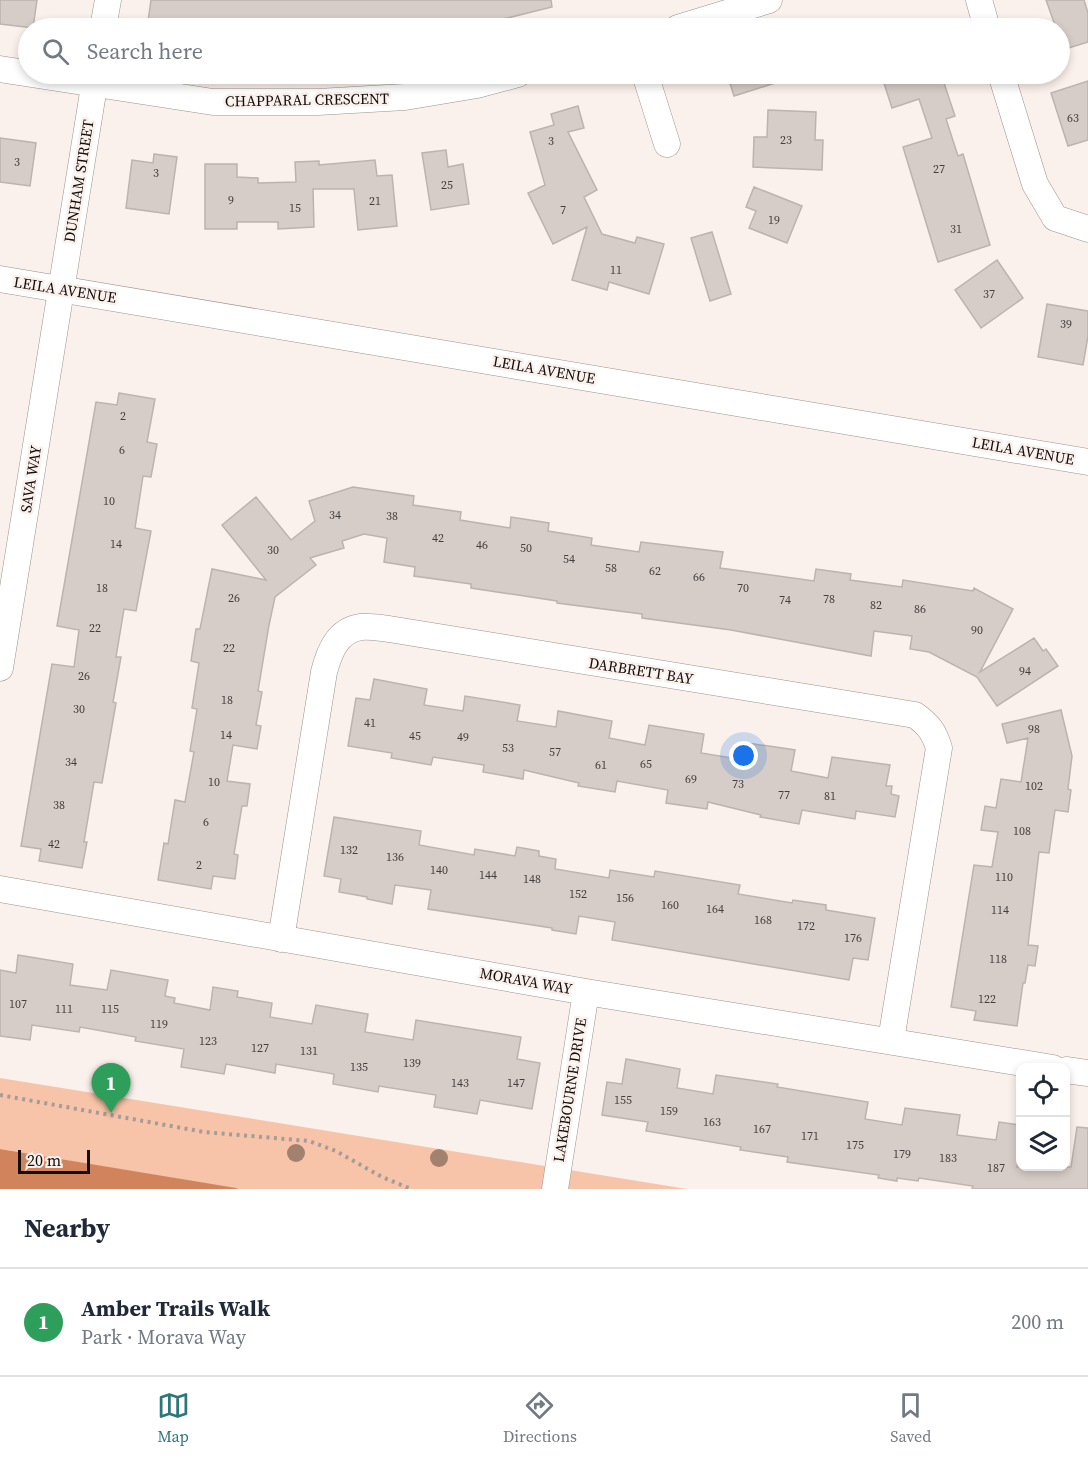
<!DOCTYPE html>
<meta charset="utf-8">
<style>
body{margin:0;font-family:"Source Serif 4",serif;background:#f2f2f3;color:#1f2937}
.controls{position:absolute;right:18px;bottom:18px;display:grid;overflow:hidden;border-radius:12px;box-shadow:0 3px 9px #0003}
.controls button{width:54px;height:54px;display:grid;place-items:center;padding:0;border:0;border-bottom:2px solid #e0e1e3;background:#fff;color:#1f2937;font:30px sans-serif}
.scale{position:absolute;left:18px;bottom:15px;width:72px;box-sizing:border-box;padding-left:6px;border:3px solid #130f0e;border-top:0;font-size:16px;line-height:21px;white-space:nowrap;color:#130f0e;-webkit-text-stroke:4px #fbf1ec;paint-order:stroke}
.you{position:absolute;left:744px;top:756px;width:21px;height:21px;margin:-15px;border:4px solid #fff;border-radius:50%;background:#1a73e8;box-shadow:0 0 0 9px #1a73e833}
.badge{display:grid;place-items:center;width:39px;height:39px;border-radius:50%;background:#2d777b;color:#fff;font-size:20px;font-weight:700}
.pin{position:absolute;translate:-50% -50px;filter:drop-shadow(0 2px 3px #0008)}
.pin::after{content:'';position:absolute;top:32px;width:21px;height:18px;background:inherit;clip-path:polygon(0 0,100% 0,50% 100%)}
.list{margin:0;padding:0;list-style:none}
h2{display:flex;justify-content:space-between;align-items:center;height:78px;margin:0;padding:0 24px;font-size:26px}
h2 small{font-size:20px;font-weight:400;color:#747a83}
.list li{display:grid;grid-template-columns:39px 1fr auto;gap:18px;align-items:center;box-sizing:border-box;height:108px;padding:0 24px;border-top:2px solid #e0e1e3}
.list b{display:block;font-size:22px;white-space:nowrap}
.list p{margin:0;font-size:20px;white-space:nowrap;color:#747a83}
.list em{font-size:20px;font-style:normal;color:#747a83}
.icon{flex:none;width:33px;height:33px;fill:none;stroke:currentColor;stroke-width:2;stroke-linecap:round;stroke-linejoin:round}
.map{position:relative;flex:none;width:1088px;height:1189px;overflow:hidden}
.search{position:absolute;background:#fff;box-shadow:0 3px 9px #0003;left:18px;right:18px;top:18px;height:66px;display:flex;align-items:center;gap:15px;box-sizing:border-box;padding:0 21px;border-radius:33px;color:#747a83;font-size:22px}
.sheet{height:186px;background:#fff}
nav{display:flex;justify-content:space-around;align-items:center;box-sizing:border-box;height:84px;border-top:2px solid #e0e1e3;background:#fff;font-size:16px;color:#747a83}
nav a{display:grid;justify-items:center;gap:3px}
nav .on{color:#2d777b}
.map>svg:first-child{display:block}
</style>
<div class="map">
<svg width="1088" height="1189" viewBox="0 0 1088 1189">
<rect width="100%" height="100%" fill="#fbf1ec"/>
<path fill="#f7c4a9" d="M0,1078L687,1189H238L0,1149Z"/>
<path fill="#d1845b" d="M0,1149L236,1188L238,1189H0Z"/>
<path fill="#d7cdc8" stroke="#bcb3ae" stroke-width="1.5" d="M0,0H37L33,28L0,24Z
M151,0H551L552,7L467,28H452L451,24L427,28H163L164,23L148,21Z
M1046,0H1084L1088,13V42L1059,51V28H1056Z
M727,74H790L791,78L734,96Z
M892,74H941L955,116L946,119L958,156L963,154L990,245L938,262L903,147L932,138L919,99L892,108L882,77Z
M1088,81V140L1068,146L1051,93Z
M578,106L584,128L568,132L597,190L584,197L602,234L635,243L637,237L664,244L649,294L609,282L607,290L572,280L587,227L553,244L528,193L545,185L530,132L554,125L551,114Z
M768,110L816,112L815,140H823L822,170L753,167L754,137H767Z
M0,138L36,143L30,186L0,182Z
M446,150L448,167L463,164L469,204L431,210L422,153Z
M154,154L177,157L169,214L126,208L132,160L153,163Z
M375,160L377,176L392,175L397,226L358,230L354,189H313L314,227L278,229V222H237V229H205V164H237V177L258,178V183L296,182L295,162L319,161V165Z
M754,187L802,206L787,243L749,228L756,211L746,207Z
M712,232L731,294L710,301L691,238Z
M997,260L1023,298L981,328L955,290Z
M1047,304L1088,311V336L1083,365L1038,357Z
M119,393L155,399L147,442L157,444L151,477L143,476L135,528L151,531L136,611L124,609L116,657H121L113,702L116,703L102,783L94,782L84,842H87L82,868L39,861L41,849L21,846L52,664L74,667L79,630L57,626L96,402L117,405Z
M353,487L414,496L413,505L461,512L460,520L510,528L511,517L549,523L548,531L592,538L591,545L639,552L641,542L723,552L720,568L814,581L816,569L851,574L850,580L902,587L903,580L973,591L974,588L1013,609L980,672L1034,638L1043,651L1046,649L1058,666L997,706L977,677L929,652L910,649L912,636L874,631L871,656L731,630L642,618V614L557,603V601L471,588V584L414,576L415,567L384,562L387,538L364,534L342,541L344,548L310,558L316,565L275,597L269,625L258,691L262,692L256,725L261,726L257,749L233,745L227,781L250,784L247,806H242L234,854L238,855L235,879L213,876L211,889L158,880L164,843L168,844L175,800L185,802L194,752L190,751L197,709L192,708L199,663L191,661L196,629H200L212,569L266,580L222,525L256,497L291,540L315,521L309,501Z
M374,679L427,689L424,705L463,711L465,696L520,705L517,721L556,727L558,711L612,721L609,738L645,745L649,725L704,734L701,753L738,759L741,742L795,750L791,771L828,778L832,757L890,765L886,786H892L891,794L899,796L895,817L856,811L855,819L802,810L799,824L760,817L761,815L708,802L707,809L666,803L668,790L617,781L615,792L578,786L579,783L524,770L523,779L483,772L484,765L433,757L431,765L391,758L392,753L348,746L356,698L370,700Z
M1061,710L1072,756L1068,789L1071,790L1068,812L1055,810L1049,853L1039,852L1028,945L1038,946L1035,966L1028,965L1025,983H1023L1017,1026L974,1020L976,1011L951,1007L974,865L992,867L998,832L981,830L985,806L996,808L1001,779L1021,782L1028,738L1007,743L1002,724Z
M334,817L421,831L419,845L474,855L475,849L515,856L517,847L539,851V856L556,859L555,869L609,878L610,870L654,877L655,871L740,885L738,894L792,903L793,900L826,905V910L875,918L868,960L853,958L849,980L612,940L615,922L579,916L576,934L552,930V928L428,909L431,890L395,885L392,904L367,899V897L339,892L341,879L324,876Z
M18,955L73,964L70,985L107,990L111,970L168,980L165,996L175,998L174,1003L210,1010L213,987L238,991L237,997L272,1003L270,1017L312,1024L316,1005L368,1014L365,1032L413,1040L416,1020L521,1037L517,1059L540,1063L532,1109L480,1100L477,1114L434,1107L436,1095L379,1086L378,1092L333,1084L334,1074L276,1064L275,1073L226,1064L224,1074L181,1067L184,1049L135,1041L136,1037L80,1027L79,1032L32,1025L30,1040L0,1036V970L16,973Z
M626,1059L680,1069L677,1088L713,1094L716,1075L778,1084L777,1087L868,1102L865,1119L902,1125L905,1108L960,1115L957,1135L996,1140L999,1122L1020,1125V1147L1017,1167H1071L1077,1127L1088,1128V1189H972L973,1186L919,1178L918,1181L897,1178V1181L878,1178L879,1175L787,1162L788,1157L740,1150L741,1147L646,1131L648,1122L602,1115L607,1082L622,1084Z"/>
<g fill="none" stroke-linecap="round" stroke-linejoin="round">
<g stroke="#9c928e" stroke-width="27">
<path id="minor" d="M979,0L987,28
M103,28L108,0
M678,28L769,0
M0,69L213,102H318L405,97L477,85L518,74
M645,74L667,144
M1001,74L1035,184L1055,218L1088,229
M0,279L1088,462
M0,668L96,74
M0,889L586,992L1053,1068
M281,939L324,672C329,653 337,630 361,627C370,626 380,628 389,629L915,715C929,725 934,732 939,748L891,1040
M1066,1070L1088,1073
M555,1189L586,992"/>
</g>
<path stroke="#a39c98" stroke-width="4" stroke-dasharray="3 4.5" stroke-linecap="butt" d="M0,1095L204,1132L309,1141L336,1151L382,1177L411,1189"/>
<use href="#minor" stroke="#fff" stroke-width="26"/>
</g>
<g fill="#a2826e">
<circle cx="296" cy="1153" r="9"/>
<circle cx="439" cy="1158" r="9"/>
</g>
<g text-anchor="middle" stroke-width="5" stroke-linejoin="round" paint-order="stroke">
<g font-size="12" fill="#443e3c">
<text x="1073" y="122">63</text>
<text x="786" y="144">23</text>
<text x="551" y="145">3</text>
<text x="17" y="166">3</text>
<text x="939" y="173">27</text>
<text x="156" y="177">3</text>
<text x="447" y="189">25</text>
<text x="231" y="204">9</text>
<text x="375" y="205">21</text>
<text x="295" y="212">15</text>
<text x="563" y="214">7</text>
<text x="774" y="224">19</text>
<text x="956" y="233">31</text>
<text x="616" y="274">11</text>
<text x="989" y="298">37</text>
<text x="1066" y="328">39</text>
<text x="123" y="420">2</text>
<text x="122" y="454">6</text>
<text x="109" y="505">10</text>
<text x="335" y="519">34</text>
<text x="392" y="520">38</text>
<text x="438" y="542">42</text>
<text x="116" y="548">14</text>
<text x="482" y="549">46</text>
<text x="526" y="552">50</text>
<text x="273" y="554">30</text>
<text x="569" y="563">54</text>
<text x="611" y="572">58</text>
<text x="655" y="575">62</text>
<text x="699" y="581">66</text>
<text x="102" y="592">18</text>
<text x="743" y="592">70</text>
<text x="234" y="602">26</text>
<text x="829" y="603">78</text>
<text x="785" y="604">74</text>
<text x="876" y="609">82</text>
<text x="920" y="613">86</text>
<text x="95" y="632">22</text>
<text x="977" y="634">90</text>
<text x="229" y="652">22</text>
<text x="1025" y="675">94</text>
<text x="84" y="680">26</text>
<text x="227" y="704">18</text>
<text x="79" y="713">30</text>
<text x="370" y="727">41</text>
<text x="1034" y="733">98</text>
<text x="226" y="739">14</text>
<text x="415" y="740">45</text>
<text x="463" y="741">49</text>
<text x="508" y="752">53</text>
<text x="555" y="756">57</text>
<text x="71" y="766">34</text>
<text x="646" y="768">65</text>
<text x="601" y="769">61</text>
<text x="691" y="783">69</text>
<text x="214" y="786">10</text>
<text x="738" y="788">73</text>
<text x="1034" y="790">102</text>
<text x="784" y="799">77</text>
<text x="830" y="800">81</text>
<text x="59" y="809">38</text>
<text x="206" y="826">6</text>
<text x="1022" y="835">108</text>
<text x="54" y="848">42</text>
<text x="349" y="854">132</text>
<text x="395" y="861">136</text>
<text x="199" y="869">2</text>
<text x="439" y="874">140</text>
<text x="488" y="879">144</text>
<text x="1004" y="881">110</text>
<text x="532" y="883">148</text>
<text x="578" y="898">152</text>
<text x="625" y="902">156</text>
<text x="670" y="909">160</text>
<text x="715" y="913">164</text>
<text x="1000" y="914">114</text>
<text x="763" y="924">168</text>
<text x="806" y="930">172</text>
<text x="853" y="942">176</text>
<text x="998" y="963">118</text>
<text x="987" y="1003">122</text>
<text x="18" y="1008">107</text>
<text x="64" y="1013">111</text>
<text x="110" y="1013">115</text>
<text x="159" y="1028">119</text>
<text x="208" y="1045">123</text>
<text x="260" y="1052">127</text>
<text x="309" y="1055">131</text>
<text x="412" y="1067">139</text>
<text x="359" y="1071">135</text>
<text x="460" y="1087">143</text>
<text x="516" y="1087">147</text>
<text x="623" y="1104">155</text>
<text x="669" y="1115">159</text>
<text x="712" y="1126">163</text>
<text x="762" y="1133">167</text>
<text x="810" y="1140">171</text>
<text x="855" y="1149">175</text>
<text x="902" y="1158">179</text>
<text x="948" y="1162">183</text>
<text x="996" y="1172">187</text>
</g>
<g font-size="15" fill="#130f0e" stroke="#fbf1ec">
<text transform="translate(307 100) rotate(-1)" y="5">CHAPPARAL CRESCENT</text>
<text transform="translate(79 181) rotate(-81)" y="5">DUNHAM STREET</text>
<text transform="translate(65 290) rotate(9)" y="5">LEILA AVENUE</text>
<text transform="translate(544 370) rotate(10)" y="5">LEILA AVENUE</text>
<text transform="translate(1023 451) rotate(10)" y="5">LEILA AVENUE</text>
<text transform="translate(31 479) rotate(-81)" y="5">SAVA WAY</text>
<text transform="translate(641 671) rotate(9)" y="5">DARBRETT BAY</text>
<text transform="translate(526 981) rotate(10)" y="5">MORAVA WAY</text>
<text transform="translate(570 1090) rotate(-81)" y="5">LAKEBOURNE DRIVE</text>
</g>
</g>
</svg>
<div class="controls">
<button><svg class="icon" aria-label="locate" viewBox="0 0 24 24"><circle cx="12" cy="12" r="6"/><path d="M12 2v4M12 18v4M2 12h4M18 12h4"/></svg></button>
<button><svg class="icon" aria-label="layers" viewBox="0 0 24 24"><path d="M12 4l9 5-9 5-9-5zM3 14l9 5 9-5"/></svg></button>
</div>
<div class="scale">20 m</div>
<div class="you"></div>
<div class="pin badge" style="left:111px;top:1113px;background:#2e9e5b">1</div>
<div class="search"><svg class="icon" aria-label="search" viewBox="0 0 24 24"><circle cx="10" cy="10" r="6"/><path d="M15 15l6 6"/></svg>Search here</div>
</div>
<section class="sheet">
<h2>Nearby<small></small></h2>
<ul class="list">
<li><span class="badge" style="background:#2e9e5b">1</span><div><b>Amber Trails Walk</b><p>Park · Morava Way</p></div><em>200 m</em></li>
</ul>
</section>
<nav>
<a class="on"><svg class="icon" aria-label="map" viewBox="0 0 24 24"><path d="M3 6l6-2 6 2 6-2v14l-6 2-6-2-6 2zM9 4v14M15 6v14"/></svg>Map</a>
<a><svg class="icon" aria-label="directions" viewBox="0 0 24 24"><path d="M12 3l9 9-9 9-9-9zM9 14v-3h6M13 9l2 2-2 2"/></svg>Directions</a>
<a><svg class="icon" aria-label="saved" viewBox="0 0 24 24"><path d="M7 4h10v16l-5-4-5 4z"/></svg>Saved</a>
</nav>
